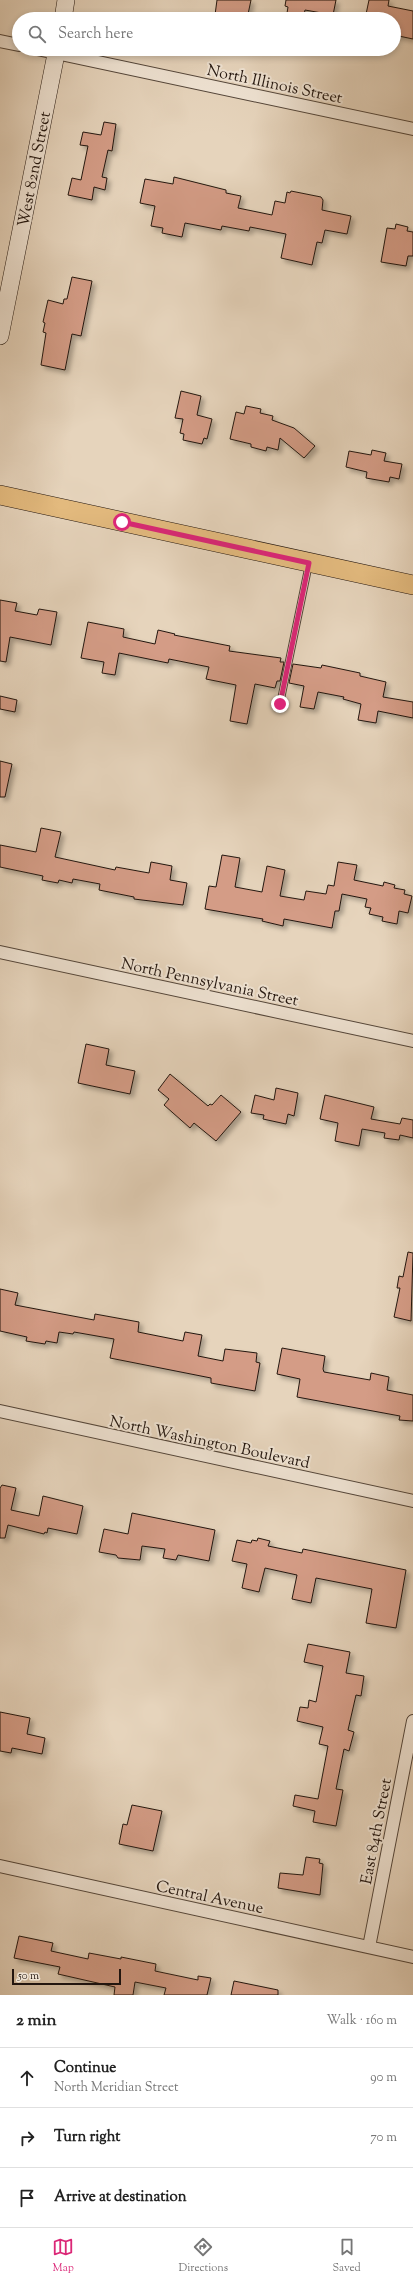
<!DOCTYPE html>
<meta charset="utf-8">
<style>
body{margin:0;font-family:"Sorts Mill Goudy",serif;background:#f6f6f6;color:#222}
.scale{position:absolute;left:12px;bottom:10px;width:109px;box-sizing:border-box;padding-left:4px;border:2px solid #23160f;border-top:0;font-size:11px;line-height:14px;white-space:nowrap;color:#23160f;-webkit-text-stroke:3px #efe3d3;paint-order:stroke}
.stop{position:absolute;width:12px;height:12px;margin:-9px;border:3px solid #db2777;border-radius:50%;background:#fff}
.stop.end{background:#db2777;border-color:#fff;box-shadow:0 1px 4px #0008}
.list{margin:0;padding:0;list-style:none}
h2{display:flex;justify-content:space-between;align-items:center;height:52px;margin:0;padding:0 16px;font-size:17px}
h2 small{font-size:13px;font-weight:400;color:#767676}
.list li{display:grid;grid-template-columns:26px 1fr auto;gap:12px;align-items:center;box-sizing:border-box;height:60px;padding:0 16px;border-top:1px solid #e0e0e0}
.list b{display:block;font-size:15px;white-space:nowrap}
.list p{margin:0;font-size:13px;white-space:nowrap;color:#767676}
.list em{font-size:13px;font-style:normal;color:#767676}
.icon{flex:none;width:22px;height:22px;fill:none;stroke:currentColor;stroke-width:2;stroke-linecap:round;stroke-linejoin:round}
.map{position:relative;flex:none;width:413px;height:1995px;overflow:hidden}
.search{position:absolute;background:#fff;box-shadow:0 2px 6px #0003;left:12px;right:12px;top:12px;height:44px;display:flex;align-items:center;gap:10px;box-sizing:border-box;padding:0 14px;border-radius:22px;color:#767676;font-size:15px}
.sheet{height:232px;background:#fff}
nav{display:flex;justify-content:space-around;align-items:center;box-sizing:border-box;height:56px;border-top:1px solid #e0e0e0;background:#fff;font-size:11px;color:#767676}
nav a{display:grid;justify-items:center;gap:2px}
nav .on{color:#db2777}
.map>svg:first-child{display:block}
</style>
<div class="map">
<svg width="413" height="1995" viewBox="0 0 413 1995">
<defs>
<filter id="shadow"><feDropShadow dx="3.5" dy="3.5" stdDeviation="2" flood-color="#0004"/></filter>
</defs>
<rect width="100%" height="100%" fill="#e6d4bc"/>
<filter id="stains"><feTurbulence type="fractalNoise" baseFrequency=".005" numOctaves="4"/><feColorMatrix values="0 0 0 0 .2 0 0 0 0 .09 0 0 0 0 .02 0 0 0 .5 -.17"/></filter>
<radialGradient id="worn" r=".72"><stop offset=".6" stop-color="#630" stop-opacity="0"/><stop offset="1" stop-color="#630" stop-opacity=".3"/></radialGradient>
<path fill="#d49c86" stroke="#23160f" filter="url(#shadow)" d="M217,0H251L247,19L215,15Z
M286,0H336L333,15L305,10L303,19H286L288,7L285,6Z
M369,0H389L388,6L413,11V39L394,35V19H365Z
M104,122L116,124L112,151L108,150L102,177L107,178L105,190L94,187L92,200L68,195L72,178L81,180L88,146L80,145L83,132L101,135Z
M174,177L226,190V193L241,196L238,208L272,215L275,201L285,203L287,192L290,193L291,191L321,197L323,200L322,210L351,216L347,234L325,230L322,243L317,242L312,265L281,258L286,234L250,227L249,231L222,226L221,230L185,223L182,237L162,233L163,228L151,226L155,206L140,203L145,179L173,184Z
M396,224L408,227L407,231L413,232V256H408L406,266L381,262L387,228L395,229Z
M72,277L92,281L81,336L72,334L65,370L41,365L46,333L43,332L45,323L43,322L48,300L63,304L64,299H67Z
M181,391L201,396L197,415L212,419L207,439L204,438L202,444L183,440L184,434L180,433L183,419L175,418Z
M246,406L261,409L260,413L273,416L272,420L294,428L315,446L304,458L280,438L278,450L267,447L266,451L251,447V444L230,439L236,412L244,414Z
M372,450L386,453L384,461L402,464L399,479L390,477L389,482L366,478L367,472L346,467L349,451L371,455Z
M0,600L17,603L15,611L37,615L39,609L57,612L51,645L10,637L6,662L0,661Z
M88,622L124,629L123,637L155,644L158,630L175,634L174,635L230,646L229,651L281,658L280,662H284L280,681H277L275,688L255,684L247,724L230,721L236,685L206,679L209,667L169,659L168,663L119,653L115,675L102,673L104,662L81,658Z
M293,664L321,668L322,665L360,673V676L386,682L383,697L413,702V718L378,711L376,723L358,720L361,704L343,699L344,697L318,692L314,709L300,707L304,686L289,683Z
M0,696L17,700L15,712L0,709Z
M0,761L12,764L5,797H0Z
M41,828L61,832L55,857L115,870L116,867L149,873L151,862L172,866L170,880L187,883L183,905L134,899V897L99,890L100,884L73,879L72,883L59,880L58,883L42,880L43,876L0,867V845L36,852Z
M222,855L240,858L235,887L262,892L267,866L285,870L280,896L304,900L306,891L326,894L328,885L334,886L338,862L357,865L354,880L383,886L384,882L395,885L394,888L405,890L404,894L412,896L408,913L399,911L397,924L382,921L383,917L369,914L371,908L365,907L367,899L342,894L339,911H335L332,928L284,919L283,926L262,921L263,919L205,909L209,886L216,887Z
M86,1044L109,1049L106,1065L135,1071L130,1094L78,1083Z
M170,1074L208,1106L210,1104L212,1105L221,1095L241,1112L216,1141L194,1123L190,1128L164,1105L169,1099L158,1090Z
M276,1088L298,1093L294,1116L288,1114L286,1124L263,1119L264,1115L251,1113L255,1095L274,1100Z
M325,1095L374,1107L371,1119L400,1124L402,1118L413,1120V1138L400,1135L399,1140L384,1138L385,1133L362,1129L359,1146L335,1141L338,1123L320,1119Z
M408,1252L413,1253L411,1321L394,1317L400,1288H397L399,1276L403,1277Z
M0,1289L18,1293L15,1305L94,1320L95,1314L139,1322L138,1332L183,1341L185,1332L202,1335L198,1356L223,1361L225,1349L257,1353L256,1362L260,1363L255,1391L211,1383V1378L110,1358L114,1339L74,1332L73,1334L59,1332L57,1343L46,1341L45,1344L26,1341L27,1337L0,1331Z
M282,1348L325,1356L323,1369L324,1372L370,1380L371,1373L389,1377L387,1390L413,1395V1421L399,1420L400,1416L297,1397L300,1379L277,1374Z
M2,1485L16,1488L11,1510L39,1516L43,1496L83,1506L77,1534L48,1528L47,1533L45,1532L44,1534L8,1525L5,1538H0V1488Z
M132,1513L215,1530L209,1561L178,1555L176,1560L163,1558L165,1549L142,1546L140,1560L118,1558L116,1555L99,1552L104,1529L128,1534Z
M258,1538L270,1541L268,1546L302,1553L303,1549L406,1570L396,1628L366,1623L372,1589L316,1578L311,1603L292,1599L297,1575L265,1568L259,1592L242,1588L247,1564L232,1561L237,1540L251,1543L252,1540L257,1541Z
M308,1644L350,1652L346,1673L364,1676L361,1696L356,1695L348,1730L354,1732L349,1751L344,1749L336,1789L343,1790L336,1826L313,1822L315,1811L293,1806L295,1795L318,1799L328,1746L319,1744L323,1727L297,1721L300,1707L308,1708L309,1700L316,1702L323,1666L304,1662Z
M0,1712L30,1718L27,1734L45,1738L42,1754L12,1748L11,1753L0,1751Z
M132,1805L162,1811L153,1851L119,1844L123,1824L127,1825Z
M306,1857L320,1859L319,1863L323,1864L320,1895L278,1888L280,1873L303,1875Z
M19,1936L53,1943L51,1951L88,1959L89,1953L121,1959V1957L156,1964L155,1971L198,1980V1976L211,1978L207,1995H164L166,1988L135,1982L133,1995H114L115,1987L58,1974L60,1967L14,1958Z
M234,1981L278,1990V1995H231Z"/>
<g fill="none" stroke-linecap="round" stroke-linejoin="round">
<g stroke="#54463a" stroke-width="8">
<path id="lane" d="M280,704L309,564"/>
</g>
<g stroke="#54463a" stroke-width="14">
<path id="street" d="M0,41L19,45
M37,49L413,129
M0,952L413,1041
M0,1411L413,1501
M0,1866L413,1957
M369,1947L413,1721"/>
</g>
<g stroke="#23160f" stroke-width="18">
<path id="secondary" d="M63,19L66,0
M0,336L57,49"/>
</g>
<g stroke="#23160f" stroke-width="20">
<path id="primary" d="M0,495L413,585"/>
</g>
<use href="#lane" stroke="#efe3d3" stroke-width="6"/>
<use href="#street" stroke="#efe3d3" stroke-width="12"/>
<use href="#secondary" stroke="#efe3d3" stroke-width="17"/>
<use href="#primary" stroke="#e3ba7e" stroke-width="19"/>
</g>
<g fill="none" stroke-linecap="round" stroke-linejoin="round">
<path stroke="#db2777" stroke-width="5" d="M122,522L309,563L280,704"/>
</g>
<g text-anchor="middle" stroke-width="4" stroke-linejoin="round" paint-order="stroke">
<g font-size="16" fill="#23160f" stroke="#efe3d3">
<text transform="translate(275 83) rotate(12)" y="6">North Illinois Street</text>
<text transform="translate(33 169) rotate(-79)" y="6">West 82nd Street</text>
<text transform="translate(210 981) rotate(12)" y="6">North Pennsylvania Street</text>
<text transform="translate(210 1441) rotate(12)" y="6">North Washington Boulevard</text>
<text transform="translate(375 1831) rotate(-79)" y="6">East 84th Street</text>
<text transform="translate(210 1896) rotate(12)" y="6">Central Avenue</text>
</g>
</g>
<rect width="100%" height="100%" filter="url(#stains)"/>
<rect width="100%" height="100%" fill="url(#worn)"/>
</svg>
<div class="scale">50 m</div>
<div class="stop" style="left:122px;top:522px"></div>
<div class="stop end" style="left:280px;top:704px"></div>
<div class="search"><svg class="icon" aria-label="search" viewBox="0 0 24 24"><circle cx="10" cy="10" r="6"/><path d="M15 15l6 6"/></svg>Search here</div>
</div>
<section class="sheet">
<h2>2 min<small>Walk · 160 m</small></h2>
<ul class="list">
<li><svg class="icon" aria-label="ahead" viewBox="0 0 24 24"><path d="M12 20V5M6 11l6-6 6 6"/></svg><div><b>Continue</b><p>North Meridian Street</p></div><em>90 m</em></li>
<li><svg class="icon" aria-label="right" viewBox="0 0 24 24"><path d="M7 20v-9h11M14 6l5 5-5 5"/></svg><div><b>Turn right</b></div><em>70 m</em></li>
<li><svg class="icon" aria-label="arrive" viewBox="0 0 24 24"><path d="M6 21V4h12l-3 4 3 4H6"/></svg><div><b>Arrive at destination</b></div></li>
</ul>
</section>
<nav>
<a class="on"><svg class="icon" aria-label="map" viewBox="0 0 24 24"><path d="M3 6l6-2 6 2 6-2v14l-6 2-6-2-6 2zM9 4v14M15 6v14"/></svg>Map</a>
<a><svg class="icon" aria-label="directions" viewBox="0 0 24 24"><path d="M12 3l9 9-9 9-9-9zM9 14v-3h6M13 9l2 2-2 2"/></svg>Directions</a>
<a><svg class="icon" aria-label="saved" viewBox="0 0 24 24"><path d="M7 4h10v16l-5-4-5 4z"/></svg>Saved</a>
</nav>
